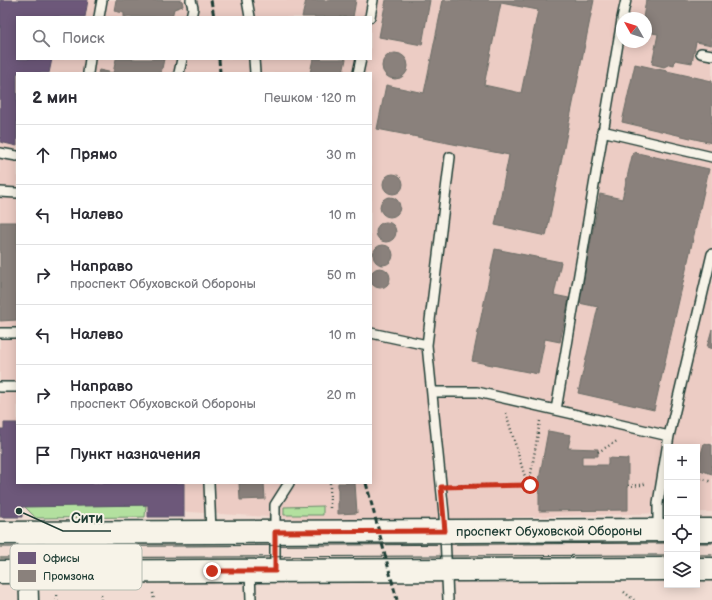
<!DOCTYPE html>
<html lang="ru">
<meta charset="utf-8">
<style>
body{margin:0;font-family:"Balsamiq Sans",sans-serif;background:#f2f2f3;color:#2b2b33}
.controls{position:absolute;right:12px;bottom:12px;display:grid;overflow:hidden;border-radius:0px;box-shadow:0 2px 10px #0003}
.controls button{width:36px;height:36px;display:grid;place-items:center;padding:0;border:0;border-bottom:1px solid #e1e1e2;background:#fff;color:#2b2b33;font:20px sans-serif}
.compass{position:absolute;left:616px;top:12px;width:36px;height:36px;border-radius:50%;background:#fff;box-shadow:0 2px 10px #0003;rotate:309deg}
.stop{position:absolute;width:12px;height:12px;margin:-9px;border:3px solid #c8321e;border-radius:50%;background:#fff}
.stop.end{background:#c8321e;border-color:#fff;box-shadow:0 1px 4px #0008}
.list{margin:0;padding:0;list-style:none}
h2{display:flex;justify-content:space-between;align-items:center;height:52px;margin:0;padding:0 16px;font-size:17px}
h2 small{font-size:13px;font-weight:400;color:#7c7c81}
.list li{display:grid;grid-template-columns:26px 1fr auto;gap:12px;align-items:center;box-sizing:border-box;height:60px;padding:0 16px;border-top:1px solid #e1e1e2}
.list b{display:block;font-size:15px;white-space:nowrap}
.list p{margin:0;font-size:13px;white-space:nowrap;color:#7c7c81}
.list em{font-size:13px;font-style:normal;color:#7c7c81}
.icon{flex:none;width:22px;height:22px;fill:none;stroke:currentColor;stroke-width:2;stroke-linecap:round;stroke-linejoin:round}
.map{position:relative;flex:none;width:712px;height:600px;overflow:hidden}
.search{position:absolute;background:#fff;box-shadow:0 2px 10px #0003;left:16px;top:16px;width:356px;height:44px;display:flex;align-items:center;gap:10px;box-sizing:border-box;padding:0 14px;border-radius:0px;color:#7c7c81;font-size:15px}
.panel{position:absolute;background:#fff;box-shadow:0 2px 10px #0003;left:16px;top:72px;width:356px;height:412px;border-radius:0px}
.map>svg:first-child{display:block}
</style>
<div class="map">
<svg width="712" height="600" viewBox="0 0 712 600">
<rect width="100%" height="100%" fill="#f1dcd3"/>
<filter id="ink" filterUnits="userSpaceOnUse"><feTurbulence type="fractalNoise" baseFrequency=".025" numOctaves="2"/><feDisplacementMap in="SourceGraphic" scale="8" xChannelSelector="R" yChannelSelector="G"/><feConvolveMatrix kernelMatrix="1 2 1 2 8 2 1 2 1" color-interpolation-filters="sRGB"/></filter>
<g filter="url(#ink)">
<path fill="#ecccc4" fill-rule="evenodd" d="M0,0H712V512H697V447H667V513L347,522L0,500ZM17,17H371V59H17ZM622,18H646V42H622ZM17,73H371V483H17Z"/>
<path fill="#b3e09f" stroke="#698e6a" d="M146,505L145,517L36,518L24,506Z
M323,506V515H284V507Z"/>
<path fill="#6d597a" stroke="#565165" d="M0,0H88L85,17H17V59H52L49,73H17V146L0,142Z
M4,423H17V483H184V517H148V505L22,507V517H0V429H4Z"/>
<path fill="#8a817c" stroke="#6a6d66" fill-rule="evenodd" d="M116,0H182L183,6L174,9L172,17H124V13L114,11Z
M306,0H356L353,17H302Z
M386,0H430L422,45L379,37Z
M443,0H594L546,236L495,225L509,155L377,129L386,85L424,93ZM501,3L538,10L521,93L484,85Z
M646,0H712V45L696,42L692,63L675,60L674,65L670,64L664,67L652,64L658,34L646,32V18H643Z
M382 66a13 13 0 1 1 26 0a13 13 0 1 1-26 0Z
M116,59H164L161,73H98L99,70L113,73Z
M313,59H346L343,73H310Z
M635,64L712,81V143L622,122Z
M633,152L709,169L654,410L578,393L598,307L579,303L600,194L622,199Z
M383 184a10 10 0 1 1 20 0a10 10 0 1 1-20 0Z
M380 207a10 10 0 1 1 20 0a10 10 0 1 1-20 0Z
M376 232a10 10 0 1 1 20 0a10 10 0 1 1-20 0Z
M0,222H17V320L0,321Z
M373 255a10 10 0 1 1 20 0a10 10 0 1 1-20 0Z
M495,249L561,262L554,295L569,298L560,342L545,339L538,374L472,361Z
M370 278a10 10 0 1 1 20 0a10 10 0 1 1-20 0Z
M712,329V349L707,347Z
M548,431L571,435L568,448L598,449V456H582V465H608V458L628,459V510L539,511V480Z
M704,443L712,445V474L697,469Z
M239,483H264L265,499L240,500Z
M338,483H355L357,513L338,514Z"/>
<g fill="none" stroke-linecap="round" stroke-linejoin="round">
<g stroke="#1f3d34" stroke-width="12">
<path id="service" d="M247,0L250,17
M99,17L102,0
M191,17L193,8L191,0
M370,17L373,0
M622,18L626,0
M701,53L712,55
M254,59L255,73
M88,73L90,59
M179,73L182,59
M358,73L361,59
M602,131L712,157
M0,153L17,156
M0,192L17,193
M0,333H17
M371,333L427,345
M0,387H17
M432,392H477L669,436
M556,410L622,20
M209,483L211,531
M658,530V503L669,436L712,254
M250,571L251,600
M275,571V505L289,483
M448,600L444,514L427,345L450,157"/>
</g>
<g stroke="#1f3d34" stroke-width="21">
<path id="minor" d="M27,533L29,600"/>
</g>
<g stroke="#1f3d34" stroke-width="25">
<g id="secondary">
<path d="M697,530H712"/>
<path id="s1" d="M0,533L667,530"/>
<path d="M697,569H712"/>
<path d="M0,572L667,569"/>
</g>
</g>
<path stroke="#1f3d34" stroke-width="2.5" stroke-dasharray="1 3" stroke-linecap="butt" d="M506,413L524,474L529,485H540
M598,452L617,441L618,440
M697,477L712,482
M330,483V511
M457,486L529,485L540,421
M628,486L641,485L647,483
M624,592L634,600
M153,593L154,600
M57,600V593
M101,600V593"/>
<use href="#service" stroke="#f7f3e8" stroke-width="9"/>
<use href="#minor" stroke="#f7f3e8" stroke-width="18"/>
<use href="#secondary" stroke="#f7f3e8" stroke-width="22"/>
<path stroke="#1f3d34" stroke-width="1" d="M697,543H712
M0,547L667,543
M697,555H712
M0,558L667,555"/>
<path stroke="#1f3d34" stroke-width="3" stroke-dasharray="6 3" stroke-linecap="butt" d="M211,0L214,17
M219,59L220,73
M366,483L397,600"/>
</g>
</g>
<g fill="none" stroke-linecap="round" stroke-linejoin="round" filter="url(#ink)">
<path stroke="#c8321e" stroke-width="5" d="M212,571H275V532L445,531L441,487L530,485"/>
</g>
<g text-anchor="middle" stroke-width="4" stroke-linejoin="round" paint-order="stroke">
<g font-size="13" fill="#1f3d34" stroke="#f7f3e8">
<text dy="5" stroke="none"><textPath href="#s1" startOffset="549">проспект Обуховской Обороны</textPath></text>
</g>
</g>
<rect x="10" y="544" width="132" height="46" rx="6" fill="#f7f3e8" stroke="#b6bcb2" stroke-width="1"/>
<rect x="18" y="552" width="18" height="12" fill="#6d597a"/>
<rect x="18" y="570" width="18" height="12" fill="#8a817c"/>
<g font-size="11" fill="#1f3d34">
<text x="43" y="562">Офисы</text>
<text x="43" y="580">Промзона</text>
</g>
<path fill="none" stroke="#1f3d34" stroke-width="1.5" d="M19 511L63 531H111"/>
<circle fill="#1f3d34" stroke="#f7f3e8" stroke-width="1.5" cx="19" cy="511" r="4"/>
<g font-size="14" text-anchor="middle" font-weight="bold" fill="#1f3d34" stroke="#f7f3e8" stroke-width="4" stroke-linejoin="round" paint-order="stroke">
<text x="87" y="523">Сити</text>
</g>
</svg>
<div class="controls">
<button>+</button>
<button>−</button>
<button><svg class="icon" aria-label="locate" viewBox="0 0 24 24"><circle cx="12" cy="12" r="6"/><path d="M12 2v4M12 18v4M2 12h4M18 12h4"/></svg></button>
<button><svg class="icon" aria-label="layers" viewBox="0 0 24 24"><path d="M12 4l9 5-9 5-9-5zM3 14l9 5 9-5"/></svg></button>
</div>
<svg class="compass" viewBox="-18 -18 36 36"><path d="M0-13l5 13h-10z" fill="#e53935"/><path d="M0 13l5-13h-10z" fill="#7c7c81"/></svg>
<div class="stop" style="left:530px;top:485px"></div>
<div class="stop end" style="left:212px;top:571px"></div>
<div class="search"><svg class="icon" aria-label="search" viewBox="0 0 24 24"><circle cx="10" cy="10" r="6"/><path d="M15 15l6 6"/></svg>Поиск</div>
<section class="panel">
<h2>2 мин<small>Пешком · 120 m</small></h2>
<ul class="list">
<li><svg class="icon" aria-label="ahead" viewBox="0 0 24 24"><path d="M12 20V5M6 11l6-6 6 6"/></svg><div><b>Прямо</b></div><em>30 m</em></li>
<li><svg class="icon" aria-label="left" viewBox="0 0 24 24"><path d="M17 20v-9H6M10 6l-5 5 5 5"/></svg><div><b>Налево</b></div><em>10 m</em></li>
<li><svg class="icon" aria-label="right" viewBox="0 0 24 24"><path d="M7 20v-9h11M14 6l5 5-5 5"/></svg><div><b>Направо</b><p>проспект Обуховской Обороны</p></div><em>50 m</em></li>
<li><svg class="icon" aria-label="left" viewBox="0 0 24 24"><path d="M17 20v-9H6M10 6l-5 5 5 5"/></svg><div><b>Налево</b></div><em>10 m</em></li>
<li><svg class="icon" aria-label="right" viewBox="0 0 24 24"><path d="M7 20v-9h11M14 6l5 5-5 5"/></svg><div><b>Направо</b><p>проспект Обуховской Обороны</p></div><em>20 m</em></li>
<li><svg class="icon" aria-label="arrive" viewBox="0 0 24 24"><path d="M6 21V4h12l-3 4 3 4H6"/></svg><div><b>Пункт назначения</b></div></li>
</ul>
</section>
</div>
